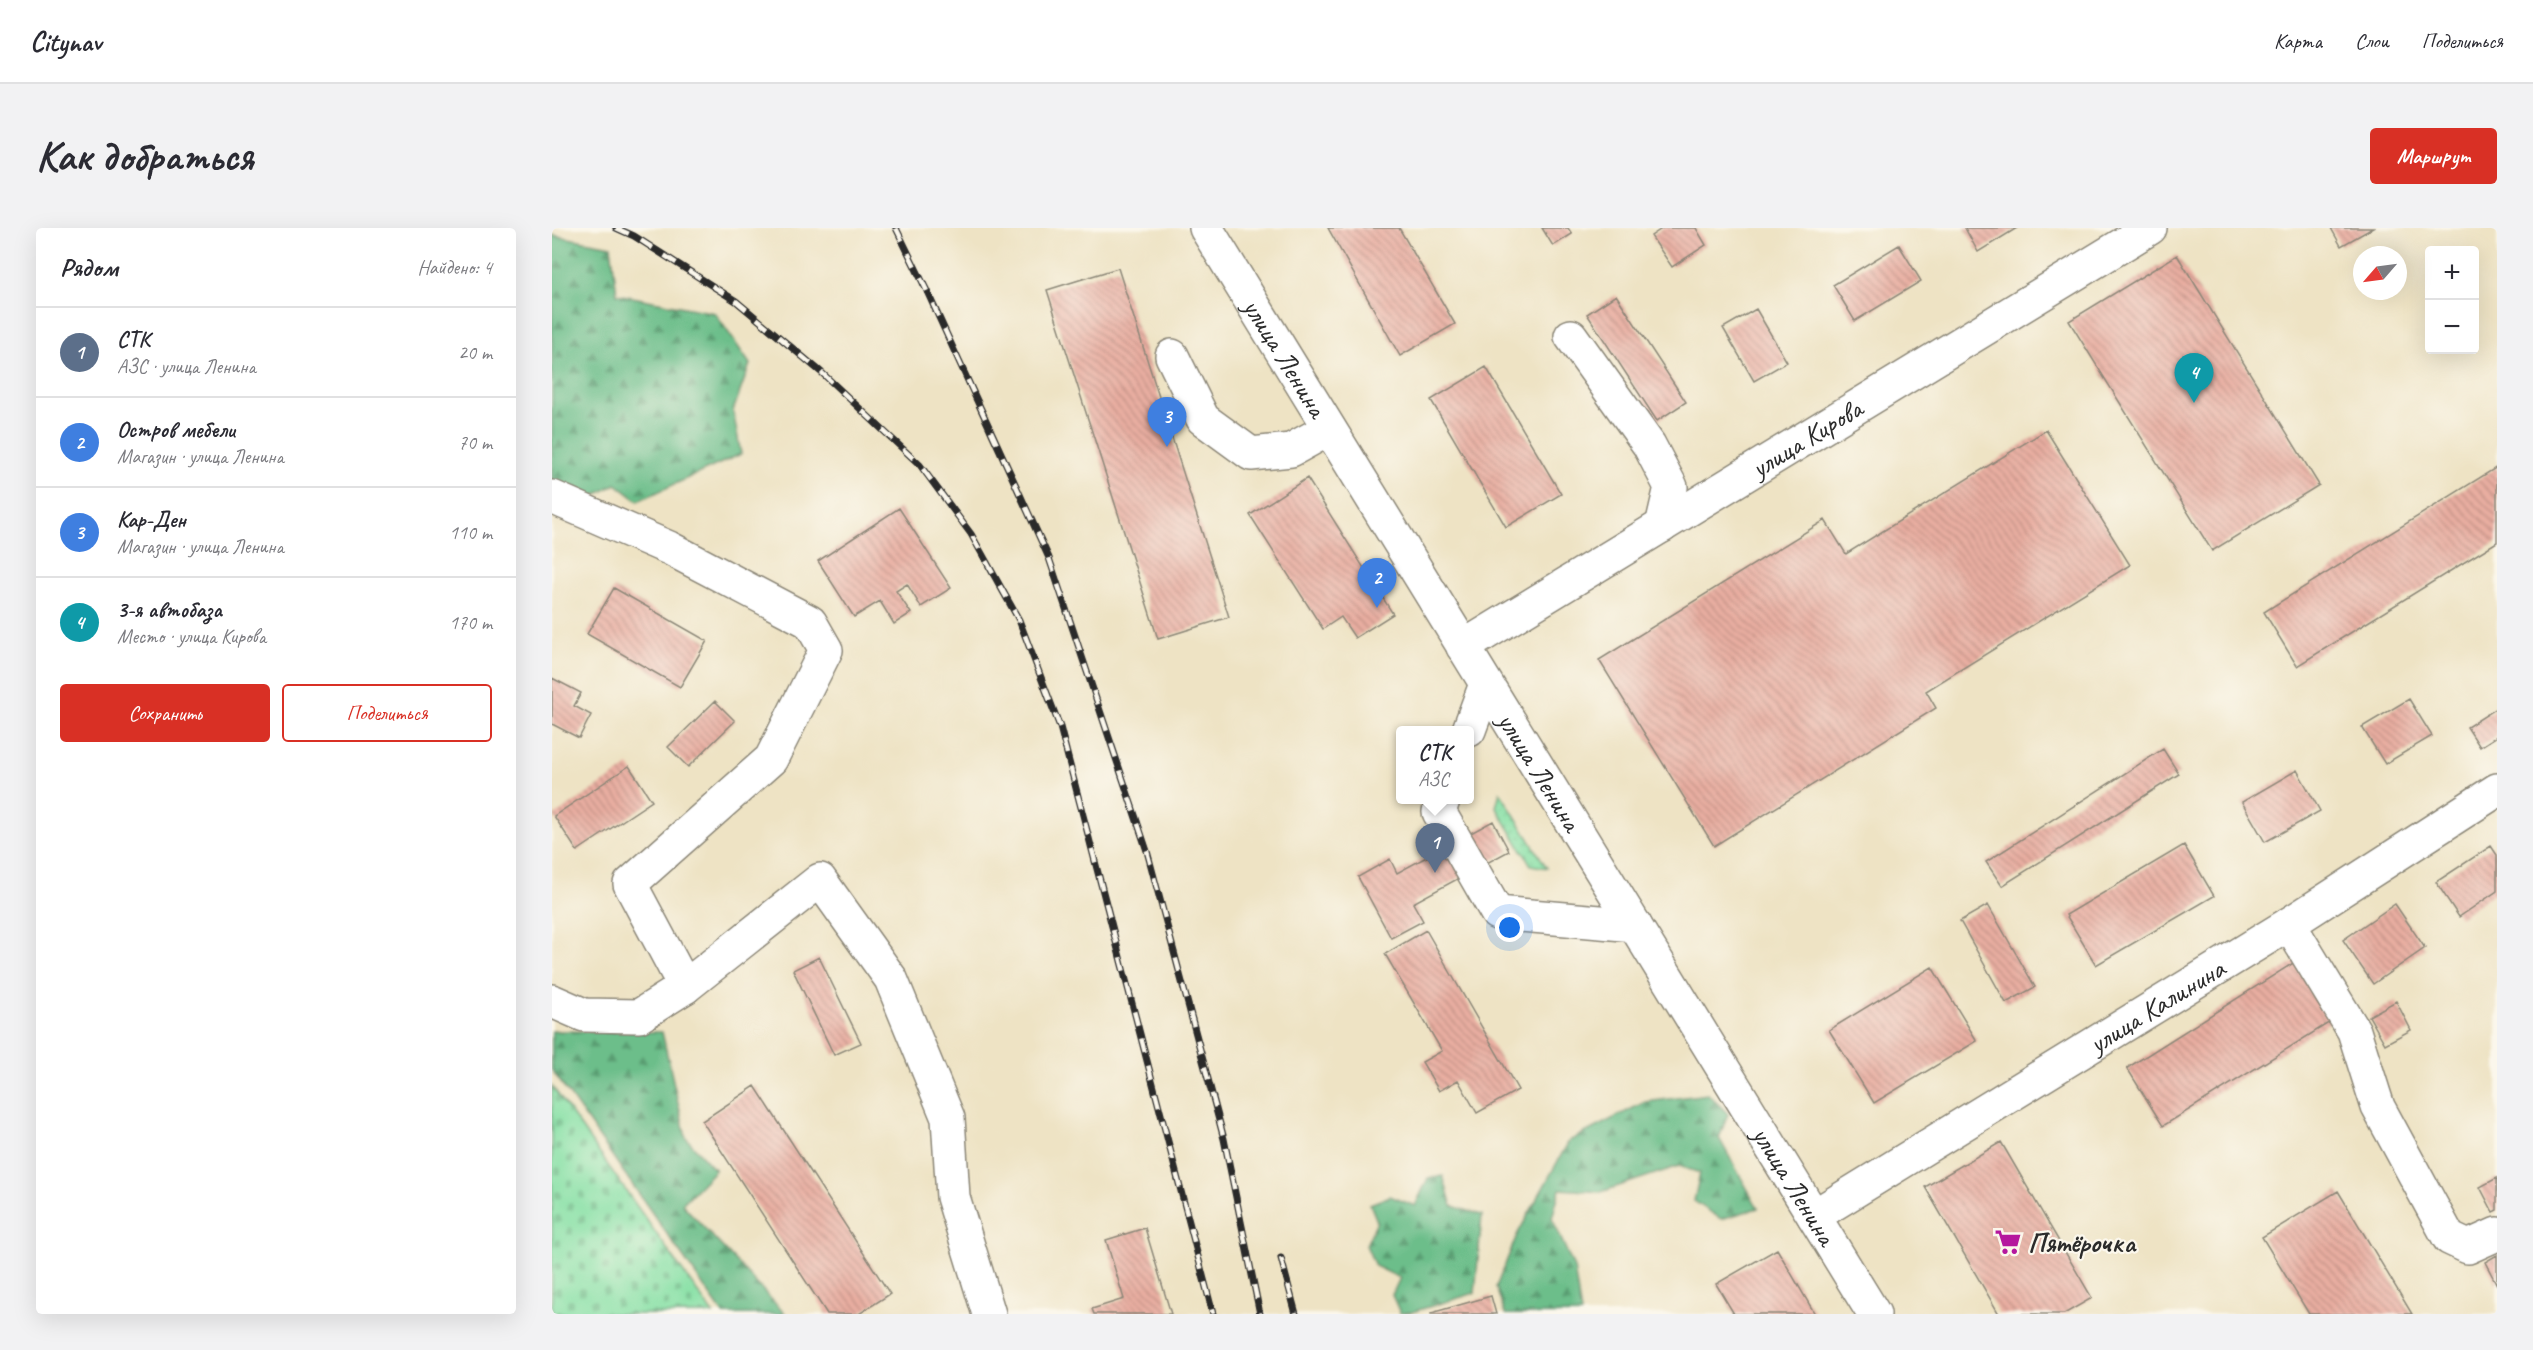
<!DOCTYPE html>
<html lang="ru">
<meta charset="utf-8">
<style>
body{margin:0;font-family:Caveat,sans-serif;background:#f2f2f3;color:#2b2b33}
.controls{position:absolute;right:18px;top:18px;display:grid;overflow:hidden;border-radius:6px;box-shadow:0 6px 24px #0002}
.controls button{width:54px;height:54px;display:grid;place-items:center;padding:0;border:0;border-bottom:2px solid #e1e1e2;background:#fff;color:#2b2b33;font:30px sans-serif}
.compass{position:absolute;left:1801px;top:18px;width:54px;height:54px;border-radius:50%;background:#fff;box-shadow:0 6px 24px #0002;rotate:242deg}
.you{position:absolute;left:958px;top:700px;width:21px;height:21px;margin:-15px;border:4px solid #fff;border-radius:50%;background:#1a73e8;box-shadow:0 0 0 9px #1a73e833}
.badge{display:grid;place-items:center;width:39px;height:39px;border-radius:50%;background:#d93025;color:#fff;font-size:20px;font-weight:700}
.pin{position:absolute;translate:-50% -50px;filter:drop-shadow(0 2px 3px #0008)}
.pin::after{content:'';position:absolute;top:32px;width:21px;height:18px;background:inherit;clip-path:polygon(0 0,100% 0,50% 100%)}
.popup{position:absolute;left:844px;top:498px;width:78px;height:78px;box-sizing:border-box;display:grid;place-content:center;border-radius:6px;background:#fff;filter:drop-shadow(0 2px 4px #0005);font-size:20px;white-space:nowrap;color:#7c7c81}
.popup b{font-size:22px;color:#2b2b33}
.popup::after{content:'';position:absolute;left:50%;top:100%;margin-left:-12px;border:12px solid transparent;border-top-color:#fff}
.list{margin:0;padding:0;list-style:none}
h2{display:flex;justify-content:space-between;align-items:center;height:78px;margin:0;padding:0 24px;font-size:26px}
h2 small{font-size:20px;font-weight:400;color:#7c7c81}
.list li{display:grid;grid-template-columns:39px 1fr auto;gap:18px;align-items:center;box-sizing:border-box;height:90px;padding:0 24px;border-top:2px solid #e1e1e2}
.list b{display:block;font-size:22px;white-space:nowrap}
.list p{margin:0;font-size:20px;white-space:nowrap;color:#7c7c81}
.list em{font-size:20px;font-style:normal;color:#7c7c81}
.actions{display:flex;gap:12px;padding:18px 24px}
.actions a{flex:1;padding:14px 0;border:2px solid #d93025;border-radius:6px;text-align:center;font-size:21px;color:#d93025}
.actions .main{background:#d93025;color:#fff}
.map{position:relative;flex:none;width:1945px;height:1086px;overflow:hidden;border-radius:6px}
header{display:flex;align-items:center;gap:36px;box-sizing:border-box;height:84px;padding:0 30px;background:#fff;border-bottom:2px solid #e1e1e2}
header strong{font-size:28px}
nav{display:flex;gap:33px;margin-inline-start:auto;font-size:21px}
.intro{display:flex;align-items:center;justify-content:space-between;box-sizing:border-box;height:144px;padding:0 36px}
h1{margin:0;font-size:42px}
.button{padding:15px 27px;border-radius:6px;background:#d93025;color:#fff;font-size:21px;font-weight:700}
main{display:flex;gap:36px;padding:0 36px}
aside{flex:1;background:#fff;border-radius:6px;box-shadow:0 6px 24px #0002}
.map>svg:first-child{display:block}
</style>
<header>
<strong>Citynav</strong>
<nav><a>Карта</a><a>Слои</a><a>Поделиться</a></nav>
</header>
<div class="intro"><h1>Как добраться</h1><a class="button">Маршрут</a></div>
<main>
<aside>
<h2>Рядом<small>Найдено: 4</small></h2>
<ul class="list">
<li><span class="badge" style="background:#5c6f8a">1</span><div><b>СТК</b><p>АЗС · улица Ленина</p></div><em>20 m</em></li>
<li><span class="badge" style="background:#3f7fe0">2</span><div><b>Остров мебели</b><p>Магазин · улица Ленина</p></div><em>70 m</em></li>
<li><span class="badge" style="background:#3f7fe0">3</span><div><b>Кар-Ден</b><p>Магазин · улица Ленина</p></div><em>110 m</em></li>
<li><span class="badge" style="background:#0f9aa8">4</span><div><b>3-я автобаза</b><p>Место · улица Кирова</p></div><em>170 m</em></li>
</ul>
<div class="actions"><a class="main">Сохранить</a><a>Поделиться</a></div>
</aside>
<div class="map">
<svg width="1945" height="1086" viewBox="0 0 1945 1086">
<defs>
<pattern id="forest-firs" width="22" height="20" patternUnits="userSpaceOnUse" patternTransform="scale(1.5)"><rect width="22" height="20" fill="#6cbe8a"/><path d="M5 1l3.5 6h-7zM16 11l3.5 6h-7z" fill="#599b71"/></pattern>
<pattern id="cemetery-stones" width="16" height="16" patternUnits="userSpaceOnUse" patternTransform="scale(1.5)"><rect width="16" height="16" fill="#86e0a5"/><path d="M2 7V4a2 2 0 0 1 4 0v3zM10 15v-3a2 2 0 0 1 4 0v3z" fill="#74c08e"/></pattern>
<pattern id="park-dots" width="8" height="8" patternUnits="userSpaceOnUse" patternTransform="scale(1.5)"><rect width="8" height="8" fill="#86e0a5"/><path d="M2 2h.1M6 6h.1" fill="none" stroke="#74c08e" stroke-width="1.8" stroke-linecap="round"/></pattern>
<pattern id="building-back-hatch" width="6" height="6" patternUnits="userSpaceOnUse" patternTransform="scale(1.5)"><rect width="6" height="6" fill="#e9aea1"/><path d="M-1 5l2 2M0 0l6 6M5-1l2 2" fill="none" stroke="#bd8e83"/></pattern>
</defs>
<rect width="100%" height="100%" fill="#fbf7ec"/>
<filter id="ink" filterUnits="userSpaceOnUse"><feTurbulence type="fractalNoise" baseFrequency=".0167" numOctaves="2"/><feDisplacementMap in="SourceGraphic" scale="12" xChannelSelector="R" yChannelSelector="G"/><feConvolveMatrix kernelMatrix="1 2 1 2 8 2 1 2 1" color-interpolation-filters="sRGB"/></filter>
<filter id="wash" filterUnits="userSpaceOnUse"><feTurbulence type="fractalNoise" baseFrequency=".008" numOctaves="4" result="noise"/><feDisplacementMap in="SourceGraphic" scale="24" xChannelSelector="R" yChannelSelector="G"/><feGaussianBlur stdDeviation="1.35" result="paint"/><feColorMatrix in="noise" values="0 0 0 0 0 0 0 0 0 0 0 0 0 0 0 0 0 1.4 0 .05"/><feComposite in="paint" operator="in"/></filter>
<g filter="url(#wash)">
<rect width="100%" height="100%" fill="#eee3c4"/>
<path fill="url(#forest-firs)" stroke="#4c745a" stroke-width="1.5" d="M0,7L59,18L65,66L163,85L198,136L181,183L189,226L86,273L64,256L37,271L0,252Z
M0,803L110,804L134,910L163,942L130,976L233,1086H171L0,842Z
M1156,866L1176,886L1167,910L1206,980L1169,991L1142,973L1148,945L1127,938L1049,964L1008,961L1000,990L1022,1040L1029,1086H953L944,1059L965,1007L1017,913L1093,874Z
M891,948L900,978L930,987L923,1065L860,1084L848,1085L840,1067L848,1050L823,1038L814,1017L825,993L818,976L838,968L863,978L876,950Z"/>
<path fill="url(#cemetery-stones)" stroke="#588668" stroke-width="1.5" d="M0,858L161,1086H0Z"/>
<path fill="url(#park-dots)" stroke="#588668" stroke-width="1.5" d="M948,564L995,640L979,637L944,579Z"/>
<g id="blocks">
<path fill="url(#building-back-hatch)" d="M776,0H847L903,96L848,128Z
M990,0H1016L1020,6L1001,18Z
M1111,0H1144L1154,17L1120,39L1099,8Z
M1413,0H1465L1426,24Z
M1779,0H1821L1789,18Z
M1347,17L1369,53L1303,93L1281,57Z
M1625,27L1767,257L1660,323L1517,93Z
M566,40L677,389L606,411L495,62Z
M1064,67L1134,174L1105,193L1035,86Z
M1204,81L1235,134L1202,153L1171,100Z
M934,139L1009,266L954,299L879,172Z
M1494,202L1578,337L1374,463L1384,480L1162,618L1047,432L1273,292L1294,326Z
M1945,239V314L1745,438L1712,384Z
M755,250L841,386L803,410L789,389L771,401L698,287Z
M347,280L399,360L369,379L355,356L344,363L359,385L342,396L328,373L302,389L266,333Z
M62,360L155,413L128,459L35,406Z
M0,450L29,465L22,478L39,487L27,510L0,496Z
M1857,471L1880,508L1833,536L1810,499Z
M163,473L183,493L136,539L116,519Z
M1945,480V508L1928,519L1915,499Z
M1611,521L1627,546L1450,658L1434,634Z
M77,538L100,573L25,623L2,588Z
M1745,542L1768,583L1713,614L1690,574Z
M941,593L957,623L861,675L871,693L839,710L806,649L838,631L845,645Z
M1632,617L1662,668L1544,737L1514,687Z
M1939,618L1945,627V663L1907,689L1884,654Z
M1843,676L1873,720L1821,756L1791,712Z
M1436,677L1483,759L1454,775L1408,693Z
M874,702L966,862L925,885L906,852L887,863L870,834L890,823L833,726Z
M267,729L309,815L282,827L241,742Z
M1746,732L1783,791L1611,898L1575,840Z
M1380,739L1425,813L1322,875L1277,802Z
M1844,773L1859,802L1833,816L1817,788Z
M203,858L338,1066L307,1086H275L150,893Z
M1449,914L1540,1070L1512,1086H1447L1373,959Z
M1945,950V982L1941,984L1928,959Z
M1786,963L1860,1086H1757L1710,1009Z
M593,1000L619,1086H542L540,1081L572,1071L554,1012Z
M1225,1021L1263,1086H1182L1164,1056Z
M1945,1027V1057L1933,1034Z
M939,1068L944,1086H879V1085Z"/>
</g>
</g>
<g filter="url(#ink)">
<use href="#blocks" fill-opacity="0" stroke="#8c8778" stroke-width="1.5"/>
<g fill="none" stroke-linecap="round" stroke-linejoin="round">
<g stroke="#8c8778" stroke-width="36">
<g id="minor">
<path id="s1" d="M654,0L1322,1086"/>
<path d="M1019,108L1097,217L1119,259L1110,298"/>
<path d="M620,128L651,191L699,226L739,222L777,201"/>
<path d="M0,269L117,320L258,394L274,422L219,531L78,656L133,759L268,652L339,751L396,890L401,969L437,1086"/>
<path id="s2" d="M911,419L1598,0"/>
<path d="M917,502L934,456"/>
<path d="M891,572L887,584L945,685L1083,697"/>
<path d="M1737,696L1802,803L1826,879L1897,1010L1916,1019L1945,1006"/>
<path d="M0,773L32,787L87,788L133,759"/>
<path id="s3" d="M1262,988L1737,696L1945,562"/>
</g>
</g>
<use href="#minor" stroke="#fff" stroke-width="33"/>
<g stroke="#2b2b2b" stroke-width="7">
<path id="rail" d="M64,0L82,8L184,73L269,144L368,237L419,306L467,392L508,499L661,1086
M344,0L374,61L497,330L595,623L672,911L708,1086
M729,1030L744,1086"/>
</g>
<use href="#rail" stroke="#fbf7ec" stroke-width="4.5" stroke-dasharray="14" stroke-linecap="butt"/>
</g>
</g>
<defs>
<g id="supermarket-bare" transform="scale(2.07)"><path d="M-6-5.5h2.5l.6 2H6L4.5 2H-2.5L-4.4-4H-6ZM-1.5 3.2a1.3 1.3 0 1 0 .1 0ZM3 3.2a1.3 1.3 0 1 0 .1 0Z" fill="#b5179e" stroke="#fbf7ec" stroke-width="2.5" paint-order="stroke"/></g>
</defs>
<g fill-rule="evenodd">
<use href="#supermarket-bare" x="1456" y="1014"/>
</g>
<g text-anchor="middle" stroke-width="4.5" stroke-linejoin="round" paint-order="stroke">
<g font-size="28" fill="#2b2b2b" stroke="#fbf7ec">
<text dy="10" stroke="none"><textPath href="#s1" startOffset="152">улица Ленина</textPath></text>
<text dy="10" stroke="none"><textPath href="#s2" startOffset="402">улица Кирова</textPath></text>
<text dy="10" stroke="none"><textPath href="#s1" startOffset="638">улица Ленина</textPath></text>
<text dy="10" stroke="none"><textPath href="#s3" startOffset="402">улица Калинина</textPath></text>
<text dy="10" stroke="none"><textPath href="#s1" startOffset="1124">улица Ленина</textPath></text>
</g>
<g font-size="28" font-weight="bold" fill="#2b2b2b" stroke="#fbf7ec" text-anchor="start">
<text x="1476" y="1024">Пятёрочка</text>
</g>
</g>
</svg>
<div class="controls">
<button>+</button>
<button>−</button>
</div>
<svg class="compass" viewBox="-18 -18 36 36"><path d="M0-13l5 13h-10z" fill="#e53935"/><path d="M0 13l5-13h-10z" fill="#7c7c81"/></svg>
<div class="you"></div>
<div class="pin badge" style="left:883px;top:645px;background:#5c6f8a">1</div>
<div class="popup"><b>СТК</b>АЗС</div>
<div class="pin badge" style="left:825px;top:380px;background:#3f7fe0">2</div>
<div class="pin badge" style="left:615px;top:219px;background:#3f7fe0">3</div>
<div class="pin badge" style="left:1642px;top:175px;background:#0f9aa8">4</div>
</div>
</main>
